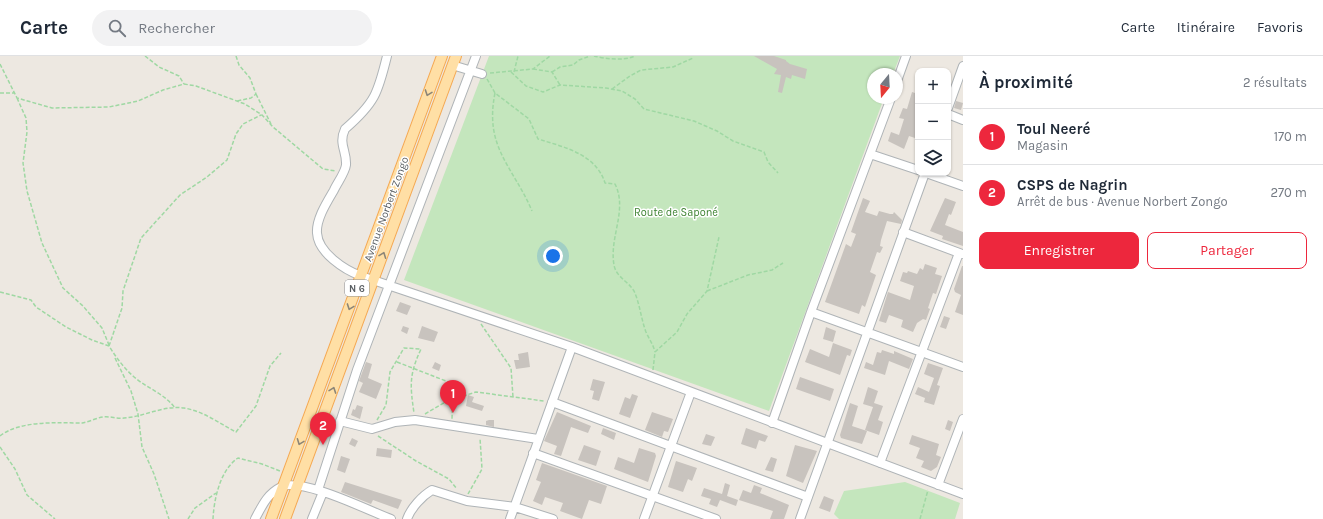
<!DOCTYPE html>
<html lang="fr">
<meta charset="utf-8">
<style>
body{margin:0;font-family:Karla,sans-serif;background:#f2f2f3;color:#1f2937}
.controls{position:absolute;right:12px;top:12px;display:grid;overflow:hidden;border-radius:8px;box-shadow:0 1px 3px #0004}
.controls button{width:36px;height:36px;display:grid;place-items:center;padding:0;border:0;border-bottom:1px solid #e0e1e3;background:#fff;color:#1f2937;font:20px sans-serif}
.compass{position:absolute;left:867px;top:12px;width:36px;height:36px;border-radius:50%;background:#fff;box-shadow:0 1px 3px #0004;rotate:198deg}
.you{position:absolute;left:553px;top:200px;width:14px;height:14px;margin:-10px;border:3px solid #fff;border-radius:50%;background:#1a73e8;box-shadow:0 0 0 6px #1a73e833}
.badge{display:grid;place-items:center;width:26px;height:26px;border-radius:50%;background:#ed273d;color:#fff;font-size:13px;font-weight:700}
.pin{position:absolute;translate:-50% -33px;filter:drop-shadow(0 1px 2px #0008)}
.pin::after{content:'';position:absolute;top:21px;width:14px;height:12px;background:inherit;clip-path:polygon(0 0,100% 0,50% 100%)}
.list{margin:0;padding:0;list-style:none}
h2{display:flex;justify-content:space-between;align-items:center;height:52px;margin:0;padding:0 16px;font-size:17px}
h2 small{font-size:13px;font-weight:400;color:#747a83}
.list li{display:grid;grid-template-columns:26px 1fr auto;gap:12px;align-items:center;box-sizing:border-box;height:56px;padding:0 16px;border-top:1px solid #e0e1e3}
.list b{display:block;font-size:15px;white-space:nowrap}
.list p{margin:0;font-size:13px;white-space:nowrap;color:#747a83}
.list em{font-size:13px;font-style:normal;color:#747a83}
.actions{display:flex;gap:8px;padding:12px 16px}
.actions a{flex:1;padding:9px 0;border:1px solid #ed273d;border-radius:8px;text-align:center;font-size:14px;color:#ed273d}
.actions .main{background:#ed273d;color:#fff}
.icon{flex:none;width:22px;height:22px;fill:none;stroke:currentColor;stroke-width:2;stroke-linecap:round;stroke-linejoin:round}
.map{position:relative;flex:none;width:963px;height:463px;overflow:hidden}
header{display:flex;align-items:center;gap:24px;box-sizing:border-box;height:56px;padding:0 20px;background:#fff;border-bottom:1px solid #e0e1e3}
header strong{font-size:19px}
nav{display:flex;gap:22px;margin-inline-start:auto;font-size:14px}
.search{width:280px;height:36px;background:#f2f2f3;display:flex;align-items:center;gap:10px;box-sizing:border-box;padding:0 14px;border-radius:22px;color:#747a83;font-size:15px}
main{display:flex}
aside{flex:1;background:#fff}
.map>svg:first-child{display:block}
</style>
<header>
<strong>Carte</strong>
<div class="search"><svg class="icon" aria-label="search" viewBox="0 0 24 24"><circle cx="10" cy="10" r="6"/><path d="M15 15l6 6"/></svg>Rechercher</div>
<nav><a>Carte</a><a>Itinéraire</a><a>Favoris</a></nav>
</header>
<main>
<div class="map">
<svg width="963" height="463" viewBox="0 0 963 463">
<rect width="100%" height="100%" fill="#ede8e1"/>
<path fill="#c4e6bd" d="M489,0H900L893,18H873V42H884L769,355L404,224Z
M905,426L960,447L955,463H839L834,458L844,435Z"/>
<path fill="#c8c3be" d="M754,0H774L786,4V5L790,8L807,13L805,23L792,19L791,23L786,21L782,37L778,36L781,19L774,18L777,13Z
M912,36L918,38V83L909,80L904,93L888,85L891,76L899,79L904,63L899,62L903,52L907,53Z
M956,45L963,47L961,54L954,52Z
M863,142L870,145L865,156L877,160L879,155L890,158H893L894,156L902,164L901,168L887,165L881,184L880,190L883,191L880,197L877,196L870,216L876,219L865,251L862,249L859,258L825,246L846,188L851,191L856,178L851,176Z
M945,142L956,146L951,159L949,158L945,169L963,176V190L942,183L943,180L930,175Z
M925,208L937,212L935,218L942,220L936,238L933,237L928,252L930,253L926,264L923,263L917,267L913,276L901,271L903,264L889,259L886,267L879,265L888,236L910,244L914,230L900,225L903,216L907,217L908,215L917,218L920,212L923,214Z
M962,210H963V259L955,256L961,239L955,236L954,233Z
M400,246L411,250L407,259L396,255Z
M944,260L950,262L946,273L940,271Z
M403,270L409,272L407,278L401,275Z
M422,270L438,276L434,286L418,282Z
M826,271L836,275L833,286L823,283Z
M833,287L852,294L850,300L847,299L840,319L805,306L810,293L829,301Z
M882,294L894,298V295L913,303L909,313L889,305L885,319L864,312L866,306L873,309L877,296L881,297Z
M528,296L530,311L516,313L514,304H519L518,298Z
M366,306L372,308L368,322L382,328L376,343L359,336L363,327L359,325Z
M435,306L441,309L439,315L432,312Z
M928,307L943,312L937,329L940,330L934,349L924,346L925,342L915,338L918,331L929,336L934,322L924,318Z
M800,321L834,333L830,345L796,333Z
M593,323L605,326L599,345L592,343L594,335L590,334Z
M868,331L878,335L874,347L883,350L878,364L883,366L879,379L865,374L873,351L863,348Z
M632,338L638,340L630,362L619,358L625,341L630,343Z
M468,339L474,341L472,346L484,350L482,355L466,350Z
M850,347L858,350L852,370L867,375L862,388L841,382L840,379Z
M357,349L363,351L360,363L351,359L353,353L355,354Z
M557,356L591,370L588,377L571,371L561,400L554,398L557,390L544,385Z
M652,356L673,363L668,376L664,375L662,381L645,374Z
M489,364H494V371L486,369V365Z
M948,364L953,366L950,375L945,373Z
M603,372L616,377L614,384L601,378Z
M746,372L768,380L765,386L759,384L756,393L741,388Z
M706,378L715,381L711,390L702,388Z
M912,379L939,388L936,399L941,401L937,411L931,415L921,411L924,405L916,402L920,392L909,388Z
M352,382L358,385L355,391L349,388Z
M584,389L601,395L596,410L578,404Z
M795,389L817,395L803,427L786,420Z
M377,392L392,394L391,402L376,400Z
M639,392L655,397L656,400L648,426L614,413L618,401L634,407Z
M341,400L350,403L345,417L337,414Z
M771,401L777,403L773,416L765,414Z
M676,405L697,412L692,425L688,423L683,436L668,431Z
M542,407L607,430L601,448L589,444L582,463L560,455L563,447L545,441L542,449L533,445L541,426L536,424Z
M345,426L402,444L398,453L373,444L371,448L341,436Z
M725,427L730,429L727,440L738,444L736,450L720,444L717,451L709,448L711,443L701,440L704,432L722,438Z
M754,429L762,432L760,437L789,449L784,463H770L773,455L739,444L743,434L751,437Z
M824,440L834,444L830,456L819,452Z"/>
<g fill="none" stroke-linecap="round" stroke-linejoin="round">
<g stroke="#afb4b7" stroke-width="10">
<path id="minor" d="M387,0C378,37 375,47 345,73C338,88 347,95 346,109C345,117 337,127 334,134C327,146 316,163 317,177C318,197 345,214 361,220L572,291L963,438
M452,9L482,18
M897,25L906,0
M948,52L963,10
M948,58L963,64
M870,98L918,114
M926,117L963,130
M903,176L962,198
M811,256L963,311
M552,346L808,441
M340,365L372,373L395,366L415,364L538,383
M772,367L811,256L891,42
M533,397L716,463
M880,407L959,197
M938,429L963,363
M318,434L357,314L476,0
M255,463C262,450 267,438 281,431C302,421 369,455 391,463
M312,463L323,436
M407,463C411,452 422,440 432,434L467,445L515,451L553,463
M510,463L572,291
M644,463L691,336
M800,463L925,117"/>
</g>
<g stroke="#f5a953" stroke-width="12">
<path id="major" d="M271,463L442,0
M285,463L456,0"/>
</g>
<path stroke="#9fd8a3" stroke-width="1.5" stroke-dasharray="4 2" stroke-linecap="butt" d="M145,0L159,11L179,20L184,28
M236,0L239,9L250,22L256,38L251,42L237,45
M594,0C605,3 624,5 635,0
M0,8L17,42L52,52L109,51L138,45L163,34L184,28L196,30L245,48L262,59L273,71L323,113L336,115
M533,13L552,16L560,29
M511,16L526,30L543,36L560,29L606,32L622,35L635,43L644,53L694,65L717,75L733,85L764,96L768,106L778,117
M514,16L518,0
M552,16L560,11L573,9L579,4L590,0
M490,17L533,13L550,0
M487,23L495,37L529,63L538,83C564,91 596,98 605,127L615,128C628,154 609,181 614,209C616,221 628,225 634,235C640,248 641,263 646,276C649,283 653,288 655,296
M612,33L630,20L641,14L673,11L693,2
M0,37H14
M495,37C484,92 513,110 532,155
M256,38L271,68
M17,42L26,62L27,76L23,107L27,135L42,187L63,232L83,250L102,272L109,289
M707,235L748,219L772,214L783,207
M0,236L31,244L36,251L66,271L92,284L109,290C116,301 123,311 133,320C146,332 164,337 175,352
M481,268L511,312L513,341
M109,290L122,252L123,235L141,182L180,139L207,121L227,104L236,78L243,68L261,59
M115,302L131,335L138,358L142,391L154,418L169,463
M397,306L446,325L453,330L452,363
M653,314L655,296L677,276L687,258L707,235L719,181
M425,358L447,345L476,336L544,345
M377,364L386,349L390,316L404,292L421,293C409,319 410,329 414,357
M0,380C20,364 58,367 82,367C89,366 96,362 103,361C110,360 117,363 124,362C143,361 164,349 184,352C203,355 219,367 236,376L256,350L270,310L281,297
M378,380L416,405L449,423L457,433
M0,391L15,413L27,439L55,463
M468,438L482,413L480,382
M188,463L195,452L216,437
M213,463C214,443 220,414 238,402L262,408L280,415
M920,463L928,434"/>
<use href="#minor" stroke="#fff" stroke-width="8"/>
<use href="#major" stroke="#ffdfa5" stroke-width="10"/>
</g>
<defs><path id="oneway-chevron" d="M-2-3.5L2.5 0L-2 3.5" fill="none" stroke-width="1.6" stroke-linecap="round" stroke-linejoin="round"/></defs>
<g stroke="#8c8577">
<use href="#oneway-chevron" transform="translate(428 37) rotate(110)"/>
<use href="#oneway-chevron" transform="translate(383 199) rotate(-69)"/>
<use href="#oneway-chevron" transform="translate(350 251) rotate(110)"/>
<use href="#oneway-chevron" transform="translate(333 334) rotate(-70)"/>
<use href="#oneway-chevron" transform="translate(300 386) rotate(111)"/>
</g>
<g text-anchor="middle" stroke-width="3" stroke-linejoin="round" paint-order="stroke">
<rect fill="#fff" stroke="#8c8f92" stroke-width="1" x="345" y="224" width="24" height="16" rx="3"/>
<g font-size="10" font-weight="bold" fill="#5a5f63">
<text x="357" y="236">N 6</text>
</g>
<g font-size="11" fill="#5a5f63" stroke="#fff">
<text transform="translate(386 153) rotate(-70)" y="4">Avenue Norbert Zongo</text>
</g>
<g font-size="11" fill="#3d8231" stroke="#fff">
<text x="676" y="160">Route de Saponé</text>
</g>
</g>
</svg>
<div class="controls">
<button>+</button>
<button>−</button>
<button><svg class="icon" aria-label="layers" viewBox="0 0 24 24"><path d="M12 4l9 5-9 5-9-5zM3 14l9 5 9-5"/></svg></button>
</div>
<svg class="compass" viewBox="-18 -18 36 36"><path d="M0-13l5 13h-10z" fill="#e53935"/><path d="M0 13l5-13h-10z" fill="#747a83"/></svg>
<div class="you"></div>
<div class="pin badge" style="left:453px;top:357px">1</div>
<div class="pin badge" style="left:323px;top:389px">2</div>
</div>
<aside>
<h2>À proximité<small>2 résultats</small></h2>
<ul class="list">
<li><span class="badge">1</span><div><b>Toul Neeré</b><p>Magasin</p></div><em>170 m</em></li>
<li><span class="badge">2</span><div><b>CSPS de Nagrin</b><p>Arrêt de bus · Avenue Norbert Zongo</p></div><em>270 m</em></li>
</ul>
<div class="actions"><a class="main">Enregistrer</a><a>Partager</a></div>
</aside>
</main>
